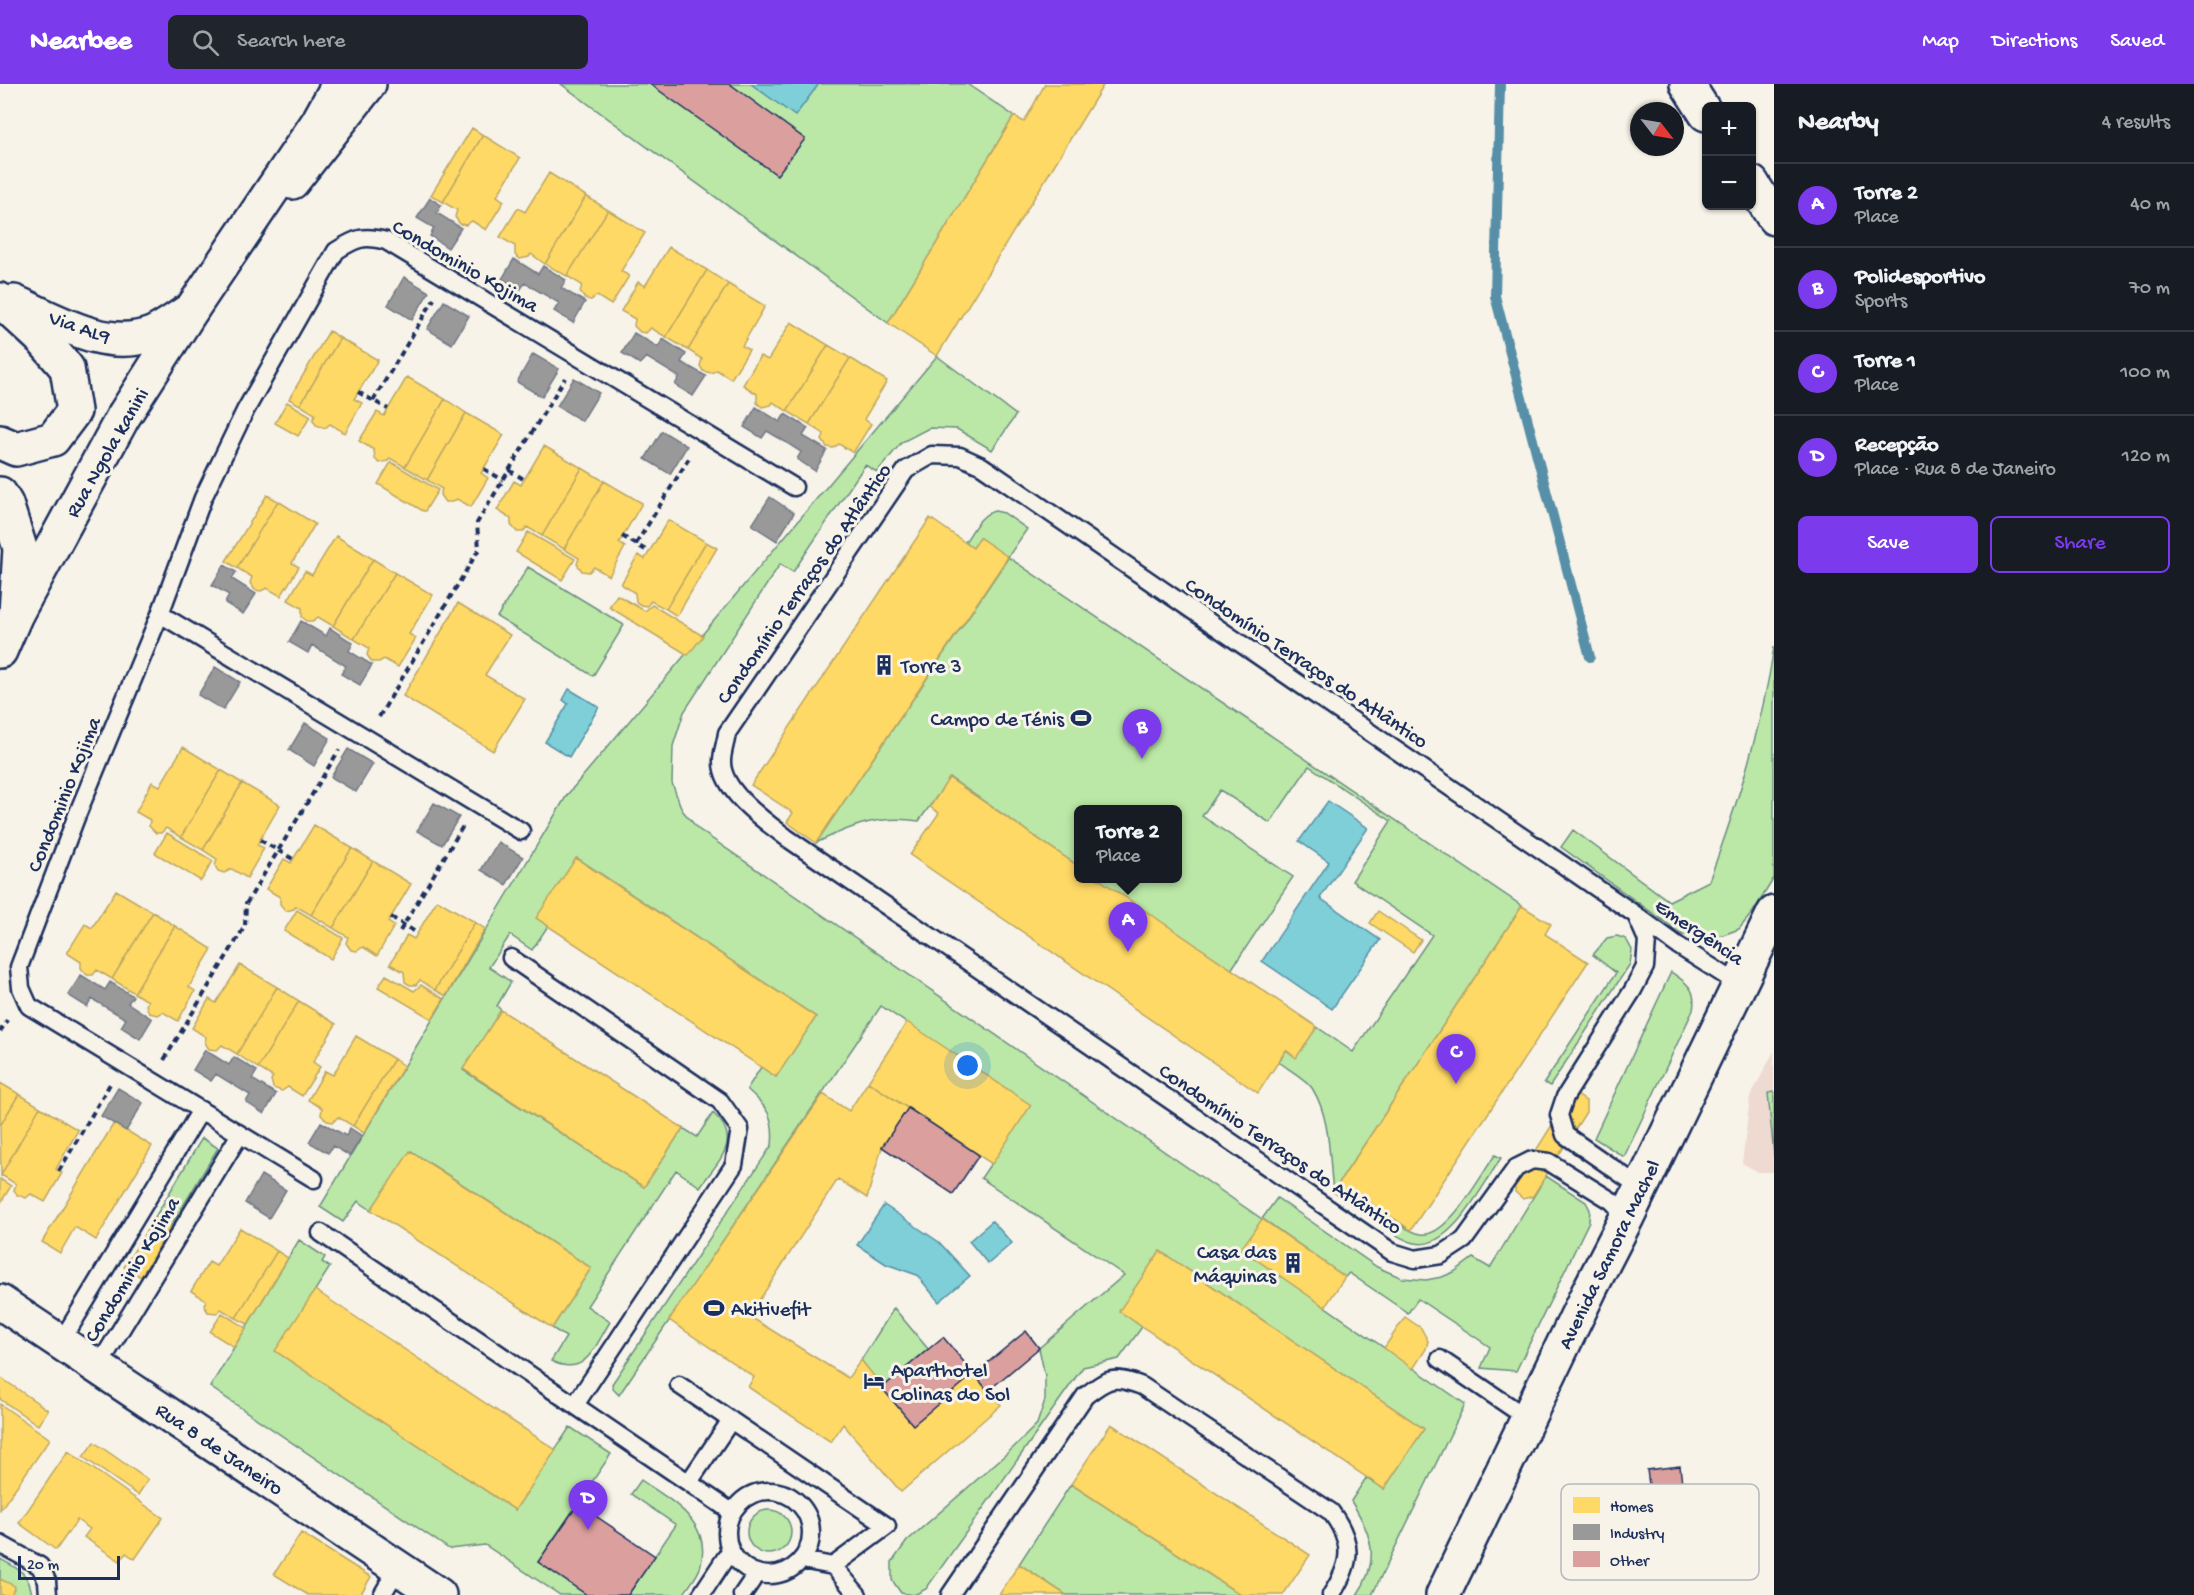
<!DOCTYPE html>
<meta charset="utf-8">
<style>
body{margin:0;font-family:"Gochi Hand",sans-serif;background:#20242c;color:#f1f3f6}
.controls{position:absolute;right:18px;top:18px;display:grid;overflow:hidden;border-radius:9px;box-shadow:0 2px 4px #0004}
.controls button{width:54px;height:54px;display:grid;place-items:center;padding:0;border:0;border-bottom:2px solid #363941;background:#171b24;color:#f1f3f6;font:30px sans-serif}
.compass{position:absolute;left:1630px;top:18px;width:54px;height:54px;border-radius:50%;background:#171b24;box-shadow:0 2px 4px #0004;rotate:121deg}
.scale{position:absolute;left:18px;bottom:15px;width:102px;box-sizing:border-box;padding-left:6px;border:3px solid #1b2f5e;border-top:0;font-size:16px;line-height:21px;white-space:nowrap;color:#1b2f5e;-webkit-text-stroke:4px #f7f3e8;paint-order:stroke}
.you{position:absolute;left:968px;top:982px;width:21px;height:21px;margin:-15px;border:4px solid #fff;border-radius:50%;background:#1a73e8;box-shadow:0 0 0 9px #1a73e833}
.badge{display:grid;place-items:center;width:39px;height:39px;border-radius:50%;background:#7c3aed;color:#fff;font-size:20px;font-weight:700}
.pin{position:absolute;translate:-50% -50px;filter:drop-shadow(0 2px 3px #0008)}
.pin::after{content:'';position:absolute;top:32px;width:21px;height:18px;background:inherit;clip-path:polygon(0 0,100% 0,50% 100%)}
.popup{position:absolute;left:1074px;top:721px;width:108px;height:78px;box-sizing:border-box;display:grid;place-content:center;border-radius:9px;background:#171b24;filter:drop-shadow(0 2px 4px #0005);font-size:20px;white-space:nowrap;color:#9ea1a6}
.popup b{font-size:22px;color:#f1f3f6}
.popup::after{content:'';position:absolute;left:50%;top:100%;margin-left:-12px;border:12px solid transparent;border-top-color:#171b24}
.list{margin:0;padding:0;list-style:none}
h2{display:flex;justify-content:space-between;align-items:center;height:78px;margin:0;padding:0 24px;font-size:26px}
h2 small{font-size:20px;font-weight:400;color:#9ea1a6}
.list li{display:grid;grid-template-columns:39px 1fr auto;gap:18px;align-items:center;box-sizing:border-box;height:84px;padding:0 24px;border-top:2px solid #363941}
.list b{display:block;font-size:22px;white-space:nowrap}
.list p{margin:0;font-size:20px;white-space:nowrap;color:#9ea1a6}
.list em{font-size:20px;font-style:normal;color:#9ea1a6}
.actions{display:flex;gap:12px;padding:18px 24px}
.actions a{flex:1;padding:14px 0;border:2px solid #7c3aed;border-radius:9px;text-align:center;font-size:21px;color:#7c3aed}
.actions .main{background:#7c3aed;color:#fff}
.icon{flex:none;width:33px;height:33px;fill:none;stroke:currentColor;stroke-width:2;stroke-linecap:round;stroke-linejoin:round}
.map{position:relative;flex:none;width:1774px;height:1511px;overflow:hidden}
header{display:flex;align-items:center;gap:36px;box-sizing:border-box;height:84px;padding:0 30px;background:#7c3aed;color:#fff}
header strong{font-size:28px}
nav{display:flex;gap:33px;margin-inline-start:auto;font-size:21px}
.search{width:420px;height:54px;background:#20242c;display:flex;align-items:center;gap:15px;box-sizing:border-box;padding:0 21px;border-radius:9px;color:#9ea1a6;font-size:22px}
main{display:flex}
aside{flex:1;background:#171b24}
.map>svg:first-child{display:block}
</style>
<header>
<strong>Nearbee</strong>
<div class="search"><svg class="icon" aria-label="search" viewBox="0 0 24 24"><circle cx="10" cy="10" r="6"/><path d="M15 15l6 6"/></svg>Search here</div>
<nav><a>Map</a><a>Directions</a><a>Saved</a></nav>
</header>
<main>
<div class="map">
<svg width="1774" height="1511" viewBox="0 0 1774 1511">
<rect width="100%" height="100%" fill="#f7f3e8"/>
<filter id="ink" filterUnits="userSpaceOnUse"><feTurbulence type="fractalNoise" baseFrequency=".0167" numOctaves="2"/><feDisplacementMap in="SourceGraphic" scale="12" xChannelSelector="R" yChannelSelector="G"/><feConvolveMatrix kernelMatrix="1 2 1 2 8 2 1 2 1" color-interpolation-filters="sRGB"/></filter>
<g filter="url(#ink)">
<path fill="#efdad2" d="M1774,967V1088H1758L1742,1079L1750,1013Z"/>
<path fill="#bbe8a6" stroke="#6b8c82" stroke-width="1.5" d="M561,0H967L1014,32L888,239Z
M937,272L1016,331L992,366L957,345L929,344L902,358L877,388L865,381L793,488L780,480L684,628L673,662L672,699L682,726L698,745L1262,1135L1277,1114L1377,1183L1402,1194L1426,1196L1442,1193L1454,1188L1473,1174L1490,1184L1546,1092L1586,1118L1590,1126L1589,1137L1516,1287L1481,1284L1490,1263L1418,1215L1408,1229L1349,1189L1345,1193L1263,1135L1242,1165L1465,1320L1372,1511H1357C1381,1477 1372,1450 1351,1417L1366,1394L1384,1405L1424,1345L1160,1167L1120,1227L1142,1243L1119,1275L1083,1283L926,1505L914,1511L901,1509L892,1496V1478L907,1457L1013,1364L1037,1340L1045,1316V1292L1039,1264L1124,1191L981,1094L1030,1022L881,922L619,1311L613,1305L612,1300L772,1061C775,1033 767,1023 747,1005L761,983L776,993L816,933L577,774L537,834L548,842L532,866L510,851L489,883L511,898L497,922L501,926L463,986L644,1103L683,1044L697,1053L713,1029C744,1056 718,1077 700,1103L676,1086L587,1222L610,1238C594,1263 586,1294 551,1277L566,1253L552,1244L591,1184L411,1067L371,1126L358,1117L343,1138L320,1123L567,711Z
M995,427L1004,429L1027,445L1008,473L1522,822L1333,1108C1329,1074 1331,1034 1312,1004C1305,994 1289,986 1279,978L1286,966L1296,973L1317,943L1353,968L1432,851L1352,797L1391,737L1309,682L1270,739L1220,706L1202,732L1293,793L1231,886L1097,795L1178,794V726H1078V782L950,694L919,737C878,731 853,741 816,759L1008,474L980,454L973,464L965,458C973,447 981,429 995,427Z
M528,483L624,541L593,592L497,533Z
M1774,563V794L1753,828L1739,845L1723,851L1700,853L1683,851L1561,763L1573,746L1669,817L1709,797C1737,721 1762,643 1774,563Z
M1617,852L1626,855L1632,866L1630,880L1550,1002L1544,999L1616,889L1593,871L1607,854Z
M1671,888C1687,899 1697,905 1693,926L1624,1073L1594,1054Z
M1774,1008V1072L1768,1009Z
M202,1054L218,1064L171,1142L155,1133Z
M1495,1071L1501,1074C1484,1099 1450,1168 1415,1159C1397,1155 1379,1138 1363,1127L1369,1118C1382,1127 1405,1147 1421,1150C1447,1155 1482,1090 1495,1071Z
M299,1156L325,1173L322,1178L330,1183L276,1267L515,1426L570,1343L611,1370L538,1478L587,1511H560L485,1461L449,1465L210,1303Z
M894,1224L928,1265L882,1304L861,1276Z
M641,1396C671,1417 714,1438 700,1484C697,1493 688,1503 683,1511H628L676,1441L631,1410Z
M1071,1400L1241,1511H1066L1019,1480Z
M747 1448a22 22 0 1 1 44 0a22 22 0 1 1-44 0Z
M0,1475C19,1485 29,1489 32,1511H0Z"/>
<path fill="#7ecfd7" stroke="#568fa7" stroke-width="1.5" d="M751,0H817L818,1L795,32Z
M569,605L599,623L569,673L545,658L568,620L563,616Z
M1328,717L1368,744L1320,814L1380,856L1332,925L1262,877L1329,778L1299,757Z
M884,1121L939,1158L970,1192L939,1218L917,1191L886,1180L857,1161Z
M992,1137L1012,1159L988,1180L969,1157Z"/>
<path fill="#ffd966" stroke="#bba664" stroke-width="1.5" d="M1045,0H1104L937,272L888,239L1014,32L1024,38Z
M472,44L483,51L443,118L431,111Z
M483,51L520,74L497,112L504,117L486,146L472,137L466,141L460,140L455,133L457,126L443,118Z
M549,89L586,112L545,180L531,170L529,173L520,175L515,171V162L500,153L518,124L525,128Z
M586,112L608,126L567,192L545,180Z
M608,126L645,149L621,187L629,192L611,221L597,212L591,216L585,215L580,208L582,201L567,192Z
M669,163L707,186L666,253L651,244L646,249L640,248L634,242L635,235L621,227L638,198L645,202Z
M707,186L728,200L688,266L666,253Z
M728,200L765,222L742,262L749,266L731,295L717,286L711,289L703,287L700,282L702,275L688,266Z
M791,238L828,261L787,327L773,318L771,321L762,323L757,319V310L743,301L760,272L768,276Z
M329,247L340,254L300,321L289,315Z
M340,254L378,276L354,315L362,319L345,349L330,340L325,344L316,341L313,336L315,330L300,321Z
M828,261L850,274L809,340L787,327Z
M850,274L887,297L864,335L871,340L853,369L839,360L833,364L827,363L822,356L824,350L809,340Z
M407,293L445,315L405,383L390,374L388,377L379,379L375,375L374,366L359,357L377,328L384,332Z
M445,315L466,329L427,396L405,383Z
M287,318L311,332L298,352L275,339Z
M466,329L504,351L481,389L488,394L471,423L457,415L452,418H445L440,411L442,405L427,396Z
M544,362L582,384L542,452L527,443L523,448H517L511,441V435L497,426L514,397L521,401Z
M391,378L438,406L425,427H423L378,400Z
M582,384L604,397L564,465L542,452Z
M604,397L642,419L619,459L625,463L609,492L594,483L589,488L582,487L577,480L579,474L564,465Z
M267,411L278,417L237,484L226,477Z
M278,417L315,440L292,479L299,483L281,512L267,504L261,507L255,506L250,499L252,493L237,484Z
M930,434L973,464L980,454L1008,473L816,759L787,738L793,729L751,701Z
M668,436L706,458L666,525L651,517L647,522L641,521L636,518L635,509L621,500L638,471L645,475Z
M528,448L575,475L562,496L516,468Z
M336,452L373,475L333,542L318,533L313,537H307L302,533V524L288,516L305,487L312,491Z
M706,458L717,464L677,532L666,525Z
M373,475L395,489L354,555L333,542Z
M395,489L433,511L409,550L416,554L398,583L384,575L379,578H372L367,571L369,564L354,555Z
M617,511L645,527L652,521L703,552L688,571L609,523Z
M458,519L510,551L485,591L525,615L493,667L403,612Z
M183,663L221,686L181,753L166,744L161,749H156L149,742L150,736L136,728L152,698L160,702Z
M221,686L242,699L203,766L181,753Z
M949,694L1078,782V794H1097L1317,943L1296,974L1286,966L1258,1009L910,771L939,729L930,723Z
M242,699L280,721L257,761L264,764L247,794L232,785L224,789L218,787L215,782L217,775L203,766Z
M314,741L352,764L311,831L296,822L294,825L286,827L280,820V813L266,805L284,775L291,779Z
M167,749L213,777L201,797L155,769Z
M352,764L373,777L333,844L311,831Z
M576,774L816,933L776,993L536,834Z
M373,777L411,800L388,838L394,842L377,872L363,863L357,867L351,866L346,859L348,853L333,844Z
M116,806L153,828L112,895L97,886L93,891H87L81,884V878L67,869L85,840L92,844Z
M437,816L475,838L435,906L420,896L416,901H410L405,898L404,888L390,880L407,851L414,855Z
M1522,822L1551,840L1545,850L1588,878L1411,1146L1369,1118L1363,1127L1333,1108Z
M297,826L343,854L331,875L284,847Z
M1378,827L1421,856L1413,868L1370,839Z
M153,828L175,842L134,909L112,895Z
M475,838L485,845L446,912L435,906Z
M175,842L212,865L189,903L195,907L178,937L163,928L158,931L149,929L146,921L148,917L134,909Z
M240,881L277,903L237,970L222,961L217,966L209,965L205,959L206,953L192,944L209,915L216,919Z
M386,891L414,907L421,901L444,915L432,935L378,903Z
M277,903L299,917L258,984L237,970Z
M299,917L336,940L313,978L320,983L302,1012L288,1003L282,1007L273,1004L271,996L273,993L258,984Z
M501,926L683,1044L644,1103L463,985Z
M907,938L1031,1021L992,1080L868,998Z
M356,952L394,975L353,1042L338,1033L333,1038L327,1037L321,1031L322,1024L308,1016L325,987L333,991Z
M394,975L404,982L364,1049L353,1042Z
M868,998L908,1024L882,1063L867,1114L838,1095L749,1232L848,1294L861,1276L913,1341L974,1290L1001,1321L901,1408L843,1340L831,1358L748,1303L754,1293L669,1236L823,1010L849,1027Z
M0,999L19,1010L0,1042Z
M19,1010L40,1023L1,1091L0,1042Z
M1577,1011L1586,1017V1028L1533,1112L1523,1115L1515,1108V1100L1567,1017Z
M40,1023L78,1046L56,1085L62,1089L45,1118L31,1110L26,1114L17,1111L14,1106L16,1100L1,1091Z
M114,1039L152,1062L96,1156L75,1143L60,1169L42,1158Z
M410,1067L591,1184L552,1244L371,1126Z
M0,1095L11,1102L0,1120Z
M155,1133L171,1142L141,1193L124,1183Z
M1262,1135L1345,1193L1325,1223L1241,1165Z
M240,1144L277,1167L236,1234L221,1225L217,1229L208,1228L204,1222L206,1216L191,1207L209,1178L216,1182Z
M277,1167L288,1174L248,1240L236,1234Z
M1160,1167L1424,1345L1384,1405L1119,1227Z
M315,1206L556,1366L515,1426L275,1267Z
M222,1229L246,1244L234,1263L210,1248Z
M1405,1233L1421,1244L1428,1257L1426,1265L1413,1285L1384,1264Z
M0,1293L48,1326L38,1341L0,1315Z
M0,1320L50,1355L0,1426Z
M1111,1340L1310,1471L1283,1511H1241L1071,1400Z
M94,1358L148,1396L138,1411L83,1373Z
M68,1367L163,1434L135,1475L126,1469L120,1477L84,1453L90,1445L77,1436L56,1466L19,1439Z
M301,1449L371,1493L360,1511H308L274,1490Z
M1019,1480L1066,1511H999Z
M0,1495L15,1502L11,1511H0Z"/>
<path fill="#999" stroke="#737987" stroke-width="1.5" d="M430,114L441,121L437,129L461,144L448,164L430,152L434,144L417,134Z
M514,175L538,190L543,182L566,196L561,204L585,218L573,239L554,227L559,219L525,199L520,206L502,195Z
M404,193L429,208L412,236L388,221Z
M444,217L469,232L452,260L427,245Z
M634,249L658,263L663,255L686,270L681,278L706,292L693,312L675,301L679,293L646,273L640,280L622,269Z
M533,270L559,285L542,313L517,298Z
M574,294L599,309L582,337L557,322Z
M756,323L780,338L785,330L808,344L803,352L827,366L815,387L797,375L801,368L784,357L767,347L762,354L744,343Z
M662,347L687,362L670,390L645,375Z
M770,413L794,429L777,457L752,441Z
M224,481L236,488L232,495L256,510L243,530L225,519L229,511L212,501Z
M301,537L326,552L330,544L353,559L349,567L372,581L360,601L341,590L346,582L312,561L308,569L289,558Z
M215,583L240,598L223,626L198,611Z
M305,639L330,654L314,682L289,666Z
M348,665L373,680L356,708L331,693Z
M434,719L459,733L442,761L417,747Z
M498,758L523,773L506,801L481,786Z
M81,891L105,906L110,898L133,912L128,919L152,935L140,955L121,943L126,935L92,915L87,923L68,911Z
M205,966L229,981L234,973L257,987L252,995L276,1010L264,1030L246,1018L250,1011L216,990L211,997L193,986Z
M118,1004L143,1019L126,1047L101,1032Z
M321,1038L346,1052L350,1044L362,1052L350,1072L333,1062L328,1069L309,1058Z
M261,1091L286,1106L269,1134L245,1119Z"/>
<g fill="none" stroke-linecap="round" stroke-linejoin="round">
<path stroke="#568fa7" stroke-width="10" d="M1500,0L1495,212L1590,573"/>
</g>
<path fill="#dba09e" stroke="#1b2f5e" stroke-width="1.5" d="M650,0H730L805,55L777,91Z
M908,1024L979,1071L953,1110L882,1063Z
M1026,1247L1039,1264L988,1307L974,1290Z
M943,1253L974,1290L913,1341L882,1304Z
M1680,1382L1685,1426L1653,1430L1647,1386Z
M578,1420L655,1472L628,1511H587L538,1478Z"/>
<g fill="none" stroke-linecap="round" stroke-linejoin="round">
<g stroke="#1b2f5e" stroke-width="21">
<path id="service" d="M160,530L521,747
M1637,832L1677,861L1740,901
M511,874L720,1017L740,1045L734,1081L575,1321
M314,1095L29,922L21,904L19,883L77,731L160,530L203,414L245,327L336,167C356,154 364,151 386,157L794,403
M1627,1133L1612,1117L1549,1078L1532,1076L1516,1084L1464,1156L1441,1171L1415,1175L1392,1168L787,754C765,737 721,707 722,677C722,668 726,658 727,649L906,386L932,371L960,372L982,382L1636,831L1647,856L1645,883L1633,906L1565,1013L1559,1031L1565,1051L1627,1094L1645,1095
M321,1149L732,1428
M61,1258L201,1026
M1440,1275L1527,1334
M98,1283L240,1050
M679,1301L887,1442L833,1482
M689,1398L731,1336
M727 1449a42 42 0 1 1 84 0a42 42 0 1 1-84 0Z
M0,1460L40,1482L47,1497L48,1511
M802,1476L833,1482L858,1511
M382,1511L398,1484
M701,1511L730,1467
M742,1511L757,1489
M950,1511L1085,1312C1108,1294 1114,1291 1142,1302L1331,1428C1354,1459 1352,1479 1331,1511"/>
</g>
<g stroke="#1b2f5e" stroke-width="38">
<path id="tertiary" d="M1687,0L1706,30
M292,98L369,0
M1752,99L1774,134
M0,216L42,255L67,284L74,327L53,355L16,365L0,358
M14,218C56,236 105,268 152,250C165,244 179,233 192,225
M0,410L6,420L20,464L16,530
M0,1218L439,1511"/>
</g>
<g stroke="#1b2f5e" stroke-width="38">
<path id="secondary" d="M0,567L16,530L123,333L192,225L318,38L339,0
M1443,1511L1590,1205L1627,1133L1774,829"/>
</g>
<path stroke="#1b2f5e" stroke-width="4" stroke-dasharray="6 4.5" stroke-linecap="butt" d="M358,308L388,325
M373,317L434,215
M484,385L503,396
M509,386L525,396
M622,452L649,468
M636,460L691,371
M379,633L479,465L477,439L565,294
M260,756L293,775
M391,833L417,849
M400,847L463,742
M0,948L7,936
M164,976L245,842L246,820L339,666
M59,1087L110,1000"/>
<use href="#service" stroke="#f7f3e8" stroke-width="16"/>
<use href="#tertiary" stroke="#f7f3e8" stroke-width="33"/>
<use href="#secondary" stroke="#f7f3e8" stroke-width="33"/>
</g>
</g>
<defs>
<g id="building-bare" transform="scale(1.62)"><path d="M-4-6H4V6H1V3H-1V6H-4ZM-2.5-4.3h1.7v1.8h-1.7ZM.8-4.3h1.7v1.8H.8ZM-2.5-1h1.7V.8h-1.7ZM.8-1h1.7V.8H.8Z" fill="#1b2f5e" stroke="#f7f3e8" stroke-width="2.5" paint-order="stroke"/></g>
<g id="stadium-bare" transform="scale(1.62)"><path d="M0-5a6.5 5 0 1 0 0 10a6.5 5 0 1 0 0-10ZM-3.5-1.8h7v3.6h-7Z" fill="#1b2f5e" stroke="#f7f3e8" stroke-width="2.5" paint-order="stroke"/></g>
<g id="hotel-bare" transform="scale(1.62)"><path d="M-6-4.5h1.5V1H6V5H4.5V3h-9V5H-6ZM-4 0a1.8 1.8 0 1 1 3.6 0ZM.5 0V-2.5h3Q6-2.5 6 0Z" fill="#1b2f5e" stroke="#f7f3e8" stroke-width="2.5" paint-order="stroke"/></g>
</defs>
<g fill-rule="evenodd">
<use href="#building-bare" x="884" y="581"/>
<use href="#stadium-bare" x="1081" y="634"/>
<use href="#building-bare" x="1293" y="1179"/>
<use href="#stadium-bare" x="714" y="1224"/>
<use href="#hotel-bare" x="874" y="1297"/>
</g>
<g text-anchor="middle" stroke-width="6" stroke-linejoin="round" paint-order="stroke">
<g font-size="21" fill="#1b2f5e" stroke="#f7f3e8">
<text transform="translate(466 181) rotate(30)" y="7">Condominio Kojima</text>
<text transform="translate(80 242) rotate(19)" y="7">Via AL9</text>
<text transform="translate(106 368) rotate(-60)" y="7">Rua Ngola kanini</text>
<text transform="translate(803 499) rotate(-55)" y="7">Condomínio Terraços do Atlântico</text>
<text transform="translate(1307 578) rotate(34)" y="7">Condomínio Terraços do Atlântico</text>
<text transform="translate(63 710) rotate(-68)" y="7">Condominio Kojima</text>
<text transform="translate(1700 847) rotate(34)" y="7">Emergência</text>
<text transform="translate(1281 1064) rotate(34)" y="7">Condomínio Terraços do Atlântico</text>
<text transform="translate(1608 1170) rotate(-64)" y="7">Avenida Samora Machel</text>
<text transform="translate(131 1185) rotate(-59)" y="7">Condominio Kojima</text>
<text transform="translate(220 1364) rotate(34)" y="7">Rua 8 de Janeiro</text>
</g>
<g font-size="21" fill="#1b2f5e" stroke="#f7f3e8" text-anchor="start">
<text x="901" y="588">Torre 3</text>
<text x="1064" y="641" text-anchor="end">Campo de Ténis</text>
<text x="1276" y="1174" text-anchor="end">Casa das<tspan x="1276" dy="24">Máquinas</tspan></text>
<text x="731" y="1231">Akitivefit</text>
<text x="891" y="1292">Aparthotel<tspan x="891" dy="24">Colinas do Sol</tspan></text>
</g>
</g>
<rect x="1561" y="1400" width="198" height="96" rx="9" fill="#f7f3e8" stroke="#b5b8bf" stroke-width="1.5"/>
<rect x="1573" y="1413" width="27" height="16" fill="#ffd966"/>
<rect x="1573" y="1440" width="27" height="16" fill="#999"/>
<rect x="1573" y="1467" width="27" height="16" fill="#dba09e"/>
<g font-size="16" fill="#1b2f5e">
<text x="1610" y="1427">Homes</text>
<text x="1610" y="1454">Industry</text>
<text x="1610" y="1481">Other</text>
</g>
</svg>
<div class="controls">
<button>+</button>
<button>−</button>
</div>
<svg class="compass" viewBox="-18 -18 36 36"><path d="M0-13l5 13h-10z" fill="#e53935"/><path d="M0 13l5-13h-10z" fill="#9ea1a6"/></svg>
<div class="scale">20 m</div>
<div class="you"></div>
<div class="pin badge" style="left:1128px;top:868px">A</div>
<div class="popup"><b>Torre 2</b>Place</div>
<div class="pin badge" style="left:1142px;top:675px">B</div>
<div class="pin badge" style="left:1456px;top:1000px">C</div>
<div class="pin badge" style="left:588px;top:1446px">D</div>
</div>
<aside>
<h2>Nearby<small>4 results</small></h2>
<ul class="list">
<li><span class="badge">A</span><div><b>Torre 2</b><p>Place</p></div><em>40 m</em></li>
<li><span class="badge">B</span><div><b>Polidesportivo</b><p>Sports</p></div><em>70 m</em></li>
<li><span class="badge">C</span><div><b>Torre 1</b><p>Place</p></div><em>100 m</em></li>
<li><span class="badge">D</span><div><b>Recepção</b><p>Place · Rua 8 de Janeiro</p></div><em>120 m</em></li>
</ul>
<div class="actions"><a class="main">Save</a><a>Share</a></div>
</aside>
</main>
